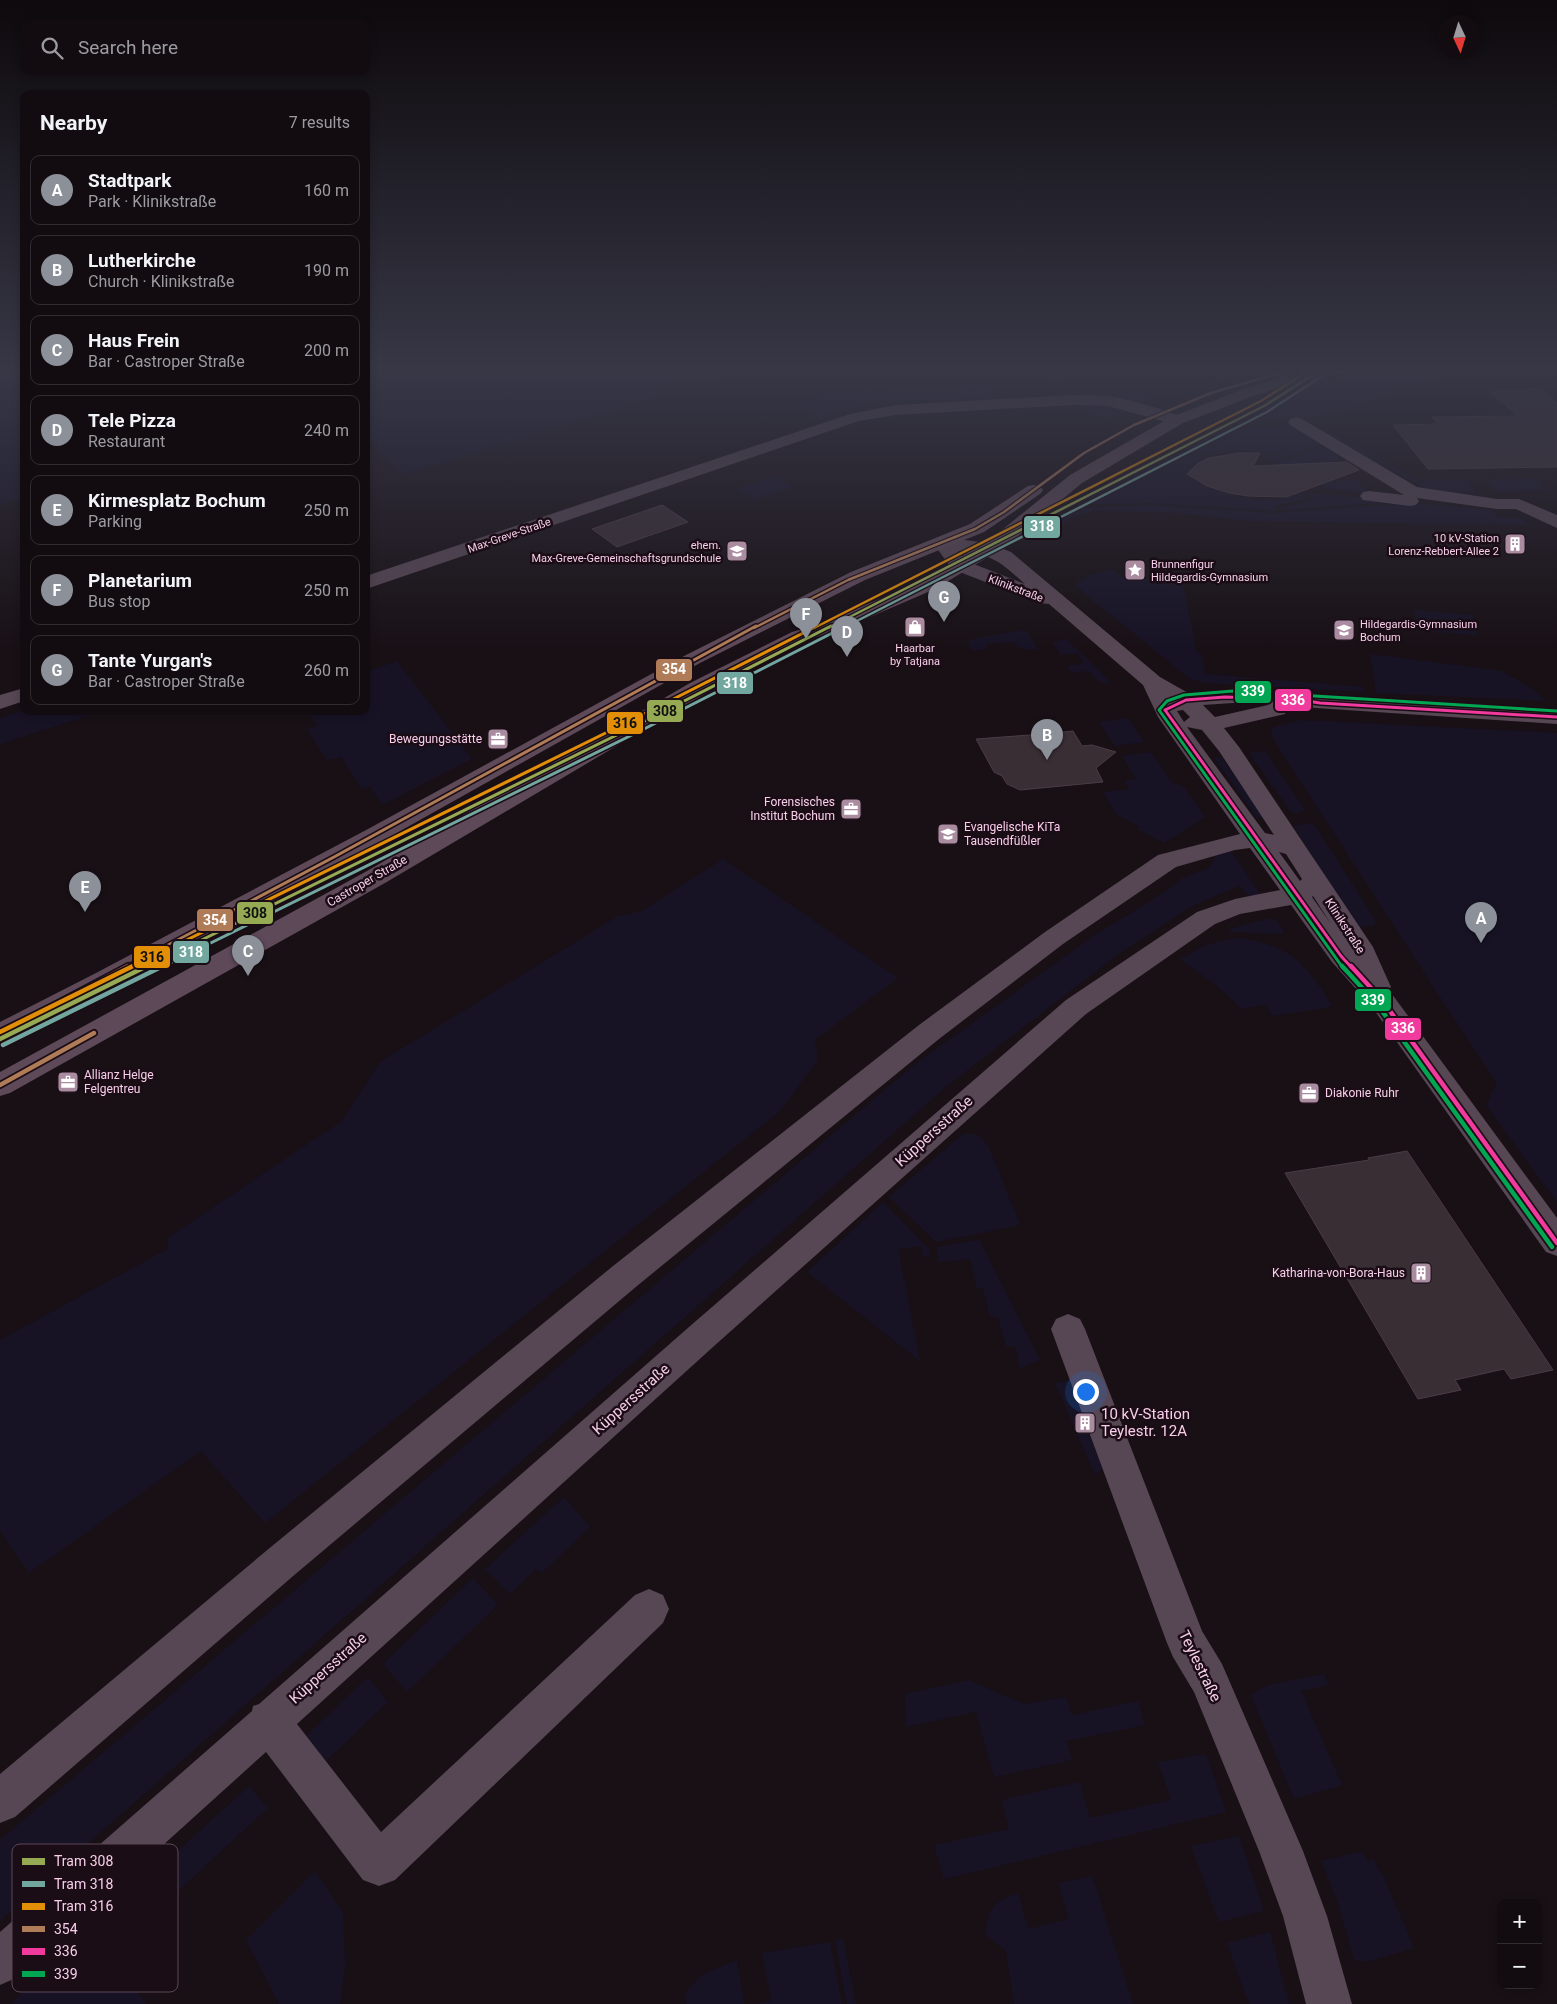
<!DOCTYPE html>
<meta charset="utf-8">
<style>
body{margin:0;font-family:Roboto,sans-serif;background:#1f1a1e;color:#f1f3f6}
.controls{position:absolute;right:15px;bottom:15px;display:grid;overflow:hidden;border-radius:10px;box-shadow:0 2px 8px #0003}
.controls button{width:45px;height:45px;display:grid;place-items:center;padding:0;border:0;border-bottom:1px solid #312c30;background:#120c10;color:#f1f3f6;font:25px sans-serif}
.compass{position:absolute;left:1437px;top:15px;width:45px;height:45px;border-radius:50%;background:#120c10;box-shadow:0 2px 8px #0003;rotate:176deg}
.you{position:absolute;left:1085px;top:1391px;width:18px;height:18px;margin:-12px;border:4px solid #fff;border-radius:50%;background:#1a73e8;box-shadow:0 0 0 8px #1a73e833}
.badge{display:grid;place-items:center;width:32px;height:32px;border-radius:50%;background:#8c9099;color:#fff;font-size:16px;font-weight:700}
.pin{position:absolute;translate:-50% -41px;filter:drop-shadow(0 1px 2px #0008)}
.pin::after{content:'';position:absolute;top:26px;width:18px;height:15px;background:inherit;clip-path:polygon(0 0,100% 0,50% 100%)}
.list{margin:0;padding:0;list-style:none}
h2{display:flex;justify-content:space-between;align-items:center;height:65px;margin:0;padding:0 20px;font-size:21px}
h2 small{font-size:16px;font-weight:400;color:#9c9b9f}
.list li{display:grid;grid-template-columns:32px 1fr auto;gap:15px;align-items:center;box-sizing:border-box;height:70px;margin:0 10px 10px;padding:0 10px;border:1px solid #312c30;border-radius:10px}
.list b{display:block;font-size:19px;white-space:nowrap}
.list p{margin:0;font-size:16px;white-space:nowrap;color:#9c9b9f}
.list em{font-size:16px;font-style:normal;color:#9c9b9f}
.icon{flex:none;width:28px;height:28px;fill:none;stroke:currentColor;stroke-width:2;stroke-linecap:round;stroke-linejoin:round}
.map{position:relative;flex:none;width:1557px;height:2004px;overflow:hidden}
.search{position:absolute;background:#120c10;box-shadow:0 2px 8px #0003;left:20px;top:20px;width:350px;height:55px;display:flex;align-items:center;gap:12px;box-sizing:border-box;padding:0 18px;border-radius:10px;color:#9c9b9f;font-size:19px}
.panel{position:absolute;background:#120c10;box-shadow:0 2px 8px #0003;left:20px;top:90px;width:350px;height:625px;border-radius:10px}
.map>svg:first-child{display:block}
</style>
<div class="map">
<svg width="1557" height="2004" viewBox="0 0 1557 2004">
<rect width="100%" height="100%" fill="#181015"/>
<path fill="#171325" d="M0,369H24V498L0,504Z
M366,369H791L782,370L784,373L649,388L657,397L402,475L366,435Z
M1039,369H1071L1074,372L1065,379L1069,386H1053Z
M1382,369H1510L1433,381L1348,409L1319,416L1247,423L1208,424L1201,422L1275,395L1327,380Z
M1227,376L1232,377L1233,380L1208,388L1197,383Z
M965,381L976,382L995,393L996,397L874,404L844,411L816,420L800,402L873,389L877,392L888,391L886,388L897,386L900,388L912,387L916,390L968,386Z
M1128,393L1150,399V402L1145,404L1089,394Z
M1078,404L1107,405L1127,412C1105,423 1097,417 1078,404Z
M1289,424L1325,443L1289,457L1245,450L1203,455L1206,457L1192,466L1188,475C1204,494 1282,511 1298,490L1306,499L1274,506L1277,511L1152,503L1077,505L1160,447L1196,427L1241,428Z
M1321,428L1420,481L1467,480L1477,493L1437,491L1425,488L1319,430Z
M1329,445L1343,462L1281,465L1259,454L1289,459Z
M774,476L793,487L755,500L736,489Z
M1537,478L1548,490L1496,492L1486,480Z
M1357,480L1367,493L1324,488L1317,482Z
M1307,493L1399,501L1282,510L1280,508L1313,500Z
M1412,503L1492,510L1499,518H1521L1529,525L1249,521L1180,513L1096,510L1072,517L1062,525L1055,522L1074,508L1150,505L1275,513Z
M1113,569L1121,577L1182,581L1197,653H1201L1205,674L1363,687V692L1206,683L1190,679L1074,585L1089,575Z
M1414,610L1472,615L1478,636L1419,630Z
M1022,630L1028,633L1038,650L1018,648L1014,642L986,644L985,645L987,649L971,651L968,641L972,639Z
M1066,639L1107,678L1112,683H1100L1088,671L1072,673L1067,666L1084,663L1077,653L1061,655L1052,642Z
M1370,654L1502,671L1536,691L1546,701L1376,693Z
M397,661L472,759L382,805L370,786L362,789L341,757L327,760L307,729L318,726L308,711H366V672Z
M24,710V711H103L0,744V718Z
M1128,718L1144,742L1115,746L1099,722Z
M1301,720L1557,733V1202L1486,1105L1497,1083L1436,991L1277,745L1271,734L1273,727Z
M1265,751L1305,810L1297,814L1290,811L1249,753Z
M1151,752L1171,782L1184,787L1205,817L1164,843L1137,829L1139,826L1117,815L1103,792L1129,789L1124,780L1136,779L1122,756Z
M1221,757L1266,817L1257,818L1214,758Z
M1309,823L1315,826L1375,919L1374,925L1359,927L1293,826Z
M1230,850L1261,895L1249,896L1239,886L1192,906L1121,952L947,1086L0,1921V1840L914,1065L1095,935L1168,890L1182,878L1209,868L1218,852Z
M723,859L898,978L815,1040L818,1060L780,1111L265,1523L201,1451L29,1573L0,1531V1340L169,1248L167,1238L342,1121L380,1062L618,916L642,911Z
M1270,918L1276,920L1284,931L1281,934L1231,932L1229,929Z
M1233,938C1287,942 1305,962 1332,1005L1324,1008L1273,1016L1265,1005L1242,1009L1216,985L1180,959L1206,945Z
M963,1134H977L988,1145L1020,1225L936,1242L889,1197Z
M883,1202L929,1249L930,1257H923L921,1246L898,1249L920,1361L807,1272Z
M979,1240L980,1241L1040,1360L1020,1368L1015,1346L1006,1347L998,1317H990L983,1288L977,1289L970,1259L938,1262L936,1247Z
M1079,1378L1104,1468L1095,1475L1055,1383Z
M564,1497L590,1527L542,1573L536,1569L510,1594L485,1569Z
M473,1578L498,1605L407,1692L383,1664Z
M1324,1674L1329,1685L1301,1691L1342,1785L1294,1799L1251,1695L1268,1685Z
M368,1677L388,1702L326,1761L306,1736Z
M968,1680L1024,1704L1066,1697L1072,1715L1138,1701L1145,1725L1066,1741L1072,1760L994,1777L976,1712L906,1727L905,1694Z
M1206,1754L1226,1812L944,1879L934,1845L1009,1829L1001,1800L1079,1782L1090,1818L1171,1800L1158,1762Z
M249,1786L268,1808L112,1952L146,2004H14L13,2001Z
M1239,1836L1264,1911L1219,1922L1191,1846Z
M1362,1851L1367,1861L1374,1859L1380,1873H1382L1414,1948L1367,1962L1354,1960L1337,1900L1321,1861Z
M315,1871L343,1913L345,1967L340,2004H279L246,1940Z
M1092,1876L1133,2004H1014L1006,1951L985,1934C991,1906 991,1903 1018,1893L1028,1929L1069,1919L1058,1883Z
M1270,1932L1289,2004H1249L1227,1943Z
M843,1939L856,2004H847L835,1940Z
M830,1942L842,2004H758L771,2001L762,1953Z
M737,1960L744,2004H686L685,1993L701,1975Z"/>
<path fill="#3a2e35" stroke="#4b3b45" d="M1541,389L1557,403V467L1428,469L1393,425L1438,424L1432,417L1518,416L1491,393L1496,392L1495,391Z
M1239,453H1260L1253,466L1347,462L1359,470L1286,497L1248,496L1229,493L1207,486L1187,474L1198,463L1209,458Z
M662,505L688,522L617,547L592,529Z
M1055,728L1063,732L1073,731L1082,746L1092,745L1116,752L1096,768L1103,782L1020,790L1007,784L1002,776L994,772L976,739L1043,734L1049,729Z
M1407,1151L1553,1370L1511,1379L1504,1369L1455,1380L1461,1390L1418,1399L1285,1173L1369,1160L1368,1158Z"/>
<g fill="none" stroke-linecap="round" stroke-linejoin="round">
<path fill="#574653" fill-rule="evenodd" d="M1073,395C1084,396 1097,395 1108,396C1121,398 1179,412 1185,420L1183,423L1177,425L1108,406L1073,405L896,415L859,421L366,589V576L850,414L896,405Z
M1296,417L1302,419L1417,487L1497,499H1519L1557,515V528L1516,509H1497L1417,498L1419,501L1416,505L1410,506L1363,500L1360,496L1363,492L1369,491L1404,495L1290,425L1288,422L1290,419Z
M942,537L988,543L1011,552L1160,677L1190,694L1221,690L1268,691L1557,710V724L1286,706L1288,709L1285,714L1224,728L1239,747L1373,947L1391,987L1389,990L1557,1218V1256L1546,1252L1372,1007L1332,962L1291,905L1240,914L1215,924L1086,1014L713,1347L297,1724L381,1832L635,1595L649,1589L663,1595L669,1609L663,1623L395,1880L379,1886L363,1880L266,1752L16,1978L0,1985V1932L252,1711L253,1706L259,1704L689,1327L1066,1000L1197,912L1235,899L1280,890L1250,848L1235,850L1176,867L1063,944L939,1039L637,1286L292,1577L15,1817L0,1823V1774L266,1551L613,1266L919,1025L1045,932L1158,855L1240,834L1158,717L1143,685L1049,604L1039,603L952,569L933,543L935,539ZM958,551C995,556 998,560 1025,584L966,561ZM1233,703L1268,705L1215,717L1203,705ZM1183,710L1190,717L1184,722L1177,711ZM1187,727L1202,730L1219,751L1274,835L1265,833ZM1279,852L1286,854L1302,879L1300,881ZM1313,896L1331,924L1312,897Z
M24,688V701L0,709V695Z
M1068,1314L1080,1319L1085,1329L1202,1631L1222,1664L1303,1851L1327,1916L1352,2004H1306L1283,1916L1259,1851L1194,1692L1173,1657L1167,1643L1051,1329L1056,1319Z"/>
<path fill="#5e4958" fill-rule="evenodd" d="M1321,369H1351L1348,372L1296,383L1256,395L1183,423L1082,483L1006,546L935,589L842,629L806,640L706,693L385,883L10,1093L0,1096V1072L367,871L690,683L792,632L828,621L921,581L992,538L1070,475L1171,417L1244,389L1287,376Z
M1034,485L1040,486L1043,490L1040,494L984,532L865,580L700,663L386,839L116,987L10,1041L0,1044V1022L96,973L368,829L686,655L851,572L970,524L1028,486Z"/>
<g stroke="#1b0d16" stroke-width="5">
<path id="bus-1-far2" d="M754,628L848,580L975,529L1004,512L1084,453L1134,425L1211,393L1293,369"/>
</g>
<g stroke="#1b0d16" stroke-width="6">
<path id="bus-1-far1" d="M125,968L334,857L756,626"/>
</g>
<g stroke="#1b0d16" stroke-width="8">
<path id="bus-1" d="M0,1034L128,966
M0,1085L94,1033"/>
</g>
<g stroke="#1b0d16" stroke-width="6">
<path id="bus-2-far1" d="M1352,968L1341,956L1165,710L1186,700L1225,697L1301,700L1320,703L1557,717"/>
</g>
<g stroke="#1b0d16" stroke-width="8">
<path id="bus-2" d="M1351,966L1382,1000L1557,1243"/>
</g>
<g stroke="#1b0d16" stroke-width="6">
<path id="bus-3-far1" d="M1343,968L1159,710L1167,701L1184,695L1233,691L1557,711"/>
</g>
<g stroke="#1b0d16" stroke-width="8">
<path id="bus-3" d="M1342,966L1377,1004L1552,1247"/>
</g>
<use href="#bus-1-far2" stroke="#b07c57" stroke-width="2.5"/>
<use href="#bus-1-far1" stroke="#b07c57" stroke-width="3"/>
<use href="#bus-1" stroke="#b07c57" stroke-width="4.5"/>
<use href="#bus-2-far1" stroke="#f13a9d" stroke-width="3"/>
<use href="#bus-2" stroke="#f13a9d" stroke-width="4.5"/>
<use href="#bus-3-far1" stroke="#00a651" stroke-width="3"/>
<use href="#bus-3" stroke="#00a651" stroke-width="4.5"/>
<g stroke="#1b0d16" stroke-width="5">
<path id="tram-1-far2" d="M828,628L1264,406L1322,369"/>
</g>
<g stroke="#1b0d16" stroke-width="6">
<path id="tram-1-far1" d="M145,968L641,723L831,626"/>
</g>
<g stroke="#1b0d16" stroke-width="8">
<path id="tram-1" d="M0,1039L147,966"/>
</g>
<g stroke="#1b0d16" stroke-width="5">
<path id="tram-2-far2" d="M843,628L1267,412L1325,374"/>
</g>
<g stroke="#1b0d16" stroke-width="6">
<path id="tram-2-far1" d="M160,968L644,729L846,626"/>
</g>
<g stroke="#1b0d16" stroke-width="8">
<path id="tram-2" d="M3,1045L163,966"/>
</g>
<g stroke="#1b0d16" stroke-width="5">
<path id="tram-3-far2" d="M814,628L1261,401L1311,369"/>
</g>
<g stroke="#1b0d16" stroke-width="6">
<path id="tram-3-far1" d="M130,968L638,717L817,626"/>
</g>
<g stroke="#1b0d16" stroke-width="8">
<path id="tram-3" d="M0,1032L133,966"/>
</g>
<use href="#tram-1-far2" stroke="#95aa53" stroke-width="2.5"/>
<use href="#tram-1-far1" stroke="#95aa53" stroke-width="3"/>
<use href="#tram-1" stroke="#95aa53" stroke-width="4.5"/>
<use href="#tram-2-far2" stroke="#72a7a0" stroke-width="2.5"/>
<use href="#tram-2-far1" stroke="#72a7a0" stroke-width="3"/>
<use href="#tram-2" stroke="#72a7a0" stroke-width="4.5"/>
<use href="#tram-3-far2" stroke="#e28e07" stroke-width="2.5"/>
<use href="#tram-3-far1" stroke="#e28e07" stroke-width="3"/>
<use href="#tram-3" stroke="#e28e07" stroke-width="4.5"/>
</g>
<linearGradient id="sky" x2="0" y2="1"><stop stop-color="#0d090c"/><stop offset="0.57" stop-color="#373746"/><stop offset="1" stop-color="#373746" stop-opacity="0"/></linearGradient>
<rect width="1557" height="649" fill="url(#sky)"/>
<defs>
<g id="building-square" transform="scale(1.125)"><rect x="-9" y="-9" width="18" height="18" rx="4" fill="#aa8ca0" stroke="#1b0d16"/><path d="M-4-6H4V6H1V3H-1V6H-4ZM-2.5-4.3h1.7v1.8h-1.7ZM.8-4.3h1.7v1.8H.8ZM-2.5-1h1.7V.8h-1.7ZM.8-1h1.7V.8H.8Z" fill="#fff"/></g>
<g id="school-square" transform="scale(1.125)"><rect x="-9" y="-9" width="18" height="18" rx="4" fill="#aa8ca0" stroke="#1b0d16"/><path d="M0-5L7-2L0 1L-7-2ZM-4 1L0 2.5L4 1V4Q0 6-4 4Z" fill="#fff"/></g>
<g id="sight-square" transform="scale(1.125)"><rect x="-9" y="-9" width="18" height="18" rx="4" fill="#aa8ca0" stroke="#1b0d16"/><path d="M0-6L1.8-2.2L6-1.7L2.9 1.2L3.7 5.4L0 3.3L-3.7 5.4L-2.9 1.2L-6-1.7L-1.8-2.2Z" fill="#fff"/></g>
<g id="shop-square" transform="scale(1.125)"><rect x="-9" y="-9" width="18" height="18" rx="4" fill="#aa8ca0" stroke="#1b0d16"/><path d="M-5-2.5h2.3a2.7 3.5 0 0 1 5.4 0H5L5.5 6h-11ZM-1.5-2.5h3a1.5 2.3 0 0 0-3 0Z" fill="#fff"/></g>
<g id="office-square" transform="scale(1.125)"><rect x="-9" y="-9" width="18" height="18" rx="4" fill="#aa8ca0" stroke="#1b0d16"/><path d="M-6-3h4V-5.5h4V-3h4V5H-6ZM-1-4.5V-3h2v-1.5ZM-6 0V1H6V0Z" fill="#fff"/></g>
</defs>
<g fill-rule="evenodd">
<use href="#building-square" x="1515" y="544"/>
<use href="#school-square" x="737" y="551"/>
<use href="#sight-square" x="1135" y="570"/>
<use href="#shop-square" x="915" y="627"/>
<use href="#school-square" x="1344" y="630"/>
<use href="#office-square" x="498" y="739"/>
<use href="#office-square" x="851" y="809"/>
<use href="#school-square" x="948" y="834"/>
<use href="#office-square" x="68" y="1082"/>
<use href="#office-square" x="1309" y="1093"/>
<use href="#building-square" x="1421" y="1273"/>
<use href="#building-square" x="1085" y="1423"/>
</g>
<g text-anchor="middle" stroke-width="5" stroke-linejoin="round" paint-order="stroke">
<g font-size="11" fill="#f8ceeb" stroke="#1b0d16">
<text transform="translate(509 535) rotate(-19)" y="4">Max-Greve-Straße</text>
<text transform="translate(1016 588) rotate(21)" y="4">Klinikstraße</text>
</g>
<g font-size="11" fill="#f8ceeb" stroke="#1b0d16" text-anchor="end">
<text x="1499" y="542">10 kV-Station<tspan x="1499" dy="13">Lorenz-Rebbert-Allee 2</tspan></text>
<text x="721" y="549">ehem.<tspan x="721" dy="13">Max-Greve-Gemeinschaftsgrundschule</tspan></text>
<text x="1151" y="568" text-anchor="start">Brunnenfigur<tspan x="1151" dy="13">Hildegardis-Gymnasium</tspan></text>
<text x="1360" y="628" text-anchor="start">Hildegardis-Gymnasium<tspan x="1360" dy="13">Bochum</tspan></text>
<text x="915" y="652" text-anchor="middle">Haarbar<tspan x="915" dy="13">by Tatjana</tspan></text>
</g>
<g font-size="12" fill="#f8ceeb" stroke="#1b0d16" text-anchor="end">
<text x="482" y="743">Bewegungsstätte</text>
<text x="835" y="806">Forensisches<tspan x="835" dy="14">Institut Bochum</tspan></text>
<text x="964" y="831" text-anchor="start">Evangelische KiTa<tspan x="964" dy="14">Tausendfüßler</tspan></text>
<text x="84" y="1079" text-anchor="start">Allianz Helge<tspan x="84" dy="14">Felgentreu</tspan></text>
<text x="1325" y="1097" text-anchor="start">Diakonie Ruhr</text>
<text x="1405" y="1277">Katharina-von-Bora-Haus</text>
</g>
<g font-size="12" fill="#f8ceeb" stroke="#1b0d16">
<text transform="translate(367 881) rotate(-30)" y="4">Castroper Straße</text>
<text transform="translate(1345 926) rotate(57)" y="4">Klinikstraße</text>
</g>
<g font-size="15" fill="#f8ceeb" stroke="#1b0d16">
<text transform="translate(934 1131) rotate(-42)" y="5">Küppersstraße</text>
<text transform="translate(631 1399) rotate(-42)" y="5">Küppersstraße</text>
<text transform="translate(1200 1666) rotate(64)" y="5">Teylestraße</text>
<text transform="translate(328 1668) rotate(-42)" y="5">Küppersstraße</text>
</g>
<g font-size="15" fill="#f8ceeb" stroke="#1b0d16" text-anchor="start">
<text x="1101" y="1419">10 kV-Station<tspan x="1101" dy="17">Teylestr. 12A</tspan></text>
</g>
</g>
<rect x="12" y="1844" width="166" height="148" rx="8" fill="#1b0d16" stroke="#5d4756" stroke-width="1"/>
<rect x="22" y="1858" width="23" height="7" fill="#95aa53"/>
<rect x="22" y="1881" width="23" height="6" fill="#72a7a0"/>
<rect x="22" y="1903" width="23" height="7" fill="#e28e07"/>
<rect x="22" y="1926" width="23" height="6" fill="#b07c57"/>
<rect x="22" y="1948" width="23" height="7" fill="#f13a9d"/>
<rect x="22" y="1971" width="23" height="6" fill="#00a651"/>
<g font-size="14" fill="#f8ceeb">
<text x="54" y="1866">Tram 308</text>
<text x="54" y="1889">Tram 318</text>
<text x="54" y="1911">Tram 316</text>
<text x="54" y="1934">354</text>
<text x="54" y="1956">336</text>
<text x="54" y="1979">339</text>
</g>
<g stroke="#1b0d16" stroke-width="2">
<rect x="1023" y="515" width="38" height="24" rx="5" fill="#72a7a0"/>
<rect x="655" y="658" width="38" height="24" rx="5" fill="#b07c57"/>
<rect x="716" y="671" width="38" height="24" rx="5" fill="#72a7a0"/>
<rect x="1234" y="680" width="38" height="24" rx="5" fill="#00a651"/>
<rect x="1274" y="688" width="38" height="24" rx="5" fill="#f13a9d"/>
<rect x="646" y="699" width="38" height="24" rx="5" fill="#95aa53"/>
<rect x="606" y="711" width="38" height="24" rx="5" fill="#e28e07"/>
<rect x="236" y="901" width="38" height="24" rx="5" fill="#95aa53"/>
<rect x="196" y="908" width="38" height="24" rx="5" fill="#b07c57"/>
<rect x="172" y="940" width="38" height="24" rx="5" fill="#72a7a0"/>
<rect x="133" y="945" width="38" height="24" rx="5" fill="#e28e07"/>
<rect x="1354" y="988" width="38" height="24" rx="5" fill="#00a651"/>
<rect x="1384" y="1017" width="38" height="24" rx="5" fill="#f13a9d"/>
</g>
<g font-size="14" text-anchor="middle" font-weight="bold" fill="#fff">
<text x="1042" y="531">318</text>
<text x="674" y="674">354</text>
<text x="735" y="688">318</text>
<text x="1253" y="696">339</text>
<text x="1293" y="705">336</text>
<text x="215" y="925">354</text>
<text x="191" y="957">318</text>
<text x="1373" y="1005">339</text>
<text x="1403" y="1033">336</text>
</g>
<g font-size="14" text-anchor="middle" font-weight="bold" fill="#111">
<text x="665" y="716">308</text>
<text x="625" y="728">316</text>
<text x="255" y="918">308</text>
<text x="152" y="962">316</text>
</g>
</svg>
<div class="controls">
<button>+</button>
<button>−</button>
</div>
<svg class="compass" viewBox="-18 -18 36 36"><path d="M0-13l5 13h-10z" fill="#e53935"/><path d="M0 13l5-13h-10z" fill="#9c9b9f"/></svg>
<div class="you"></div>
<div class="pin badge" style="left:1481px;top:943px">A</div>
<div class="pin badge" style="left:1047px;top:760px">B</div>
<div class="pin badge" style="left:248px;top:976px">C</div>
<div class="pin badge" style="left:847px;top:657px">D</div>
<div class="pin badge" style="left:85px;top:912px">E</div>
<div class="pin badge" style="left:806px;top:639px">F</div>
<div class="pin badge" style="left:944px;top:622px">G</div>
<div class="search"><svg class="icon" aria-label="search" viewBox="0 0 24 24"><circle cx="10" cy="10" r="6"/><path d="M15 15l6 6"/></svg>Search here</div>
<section class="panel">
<h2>Nearby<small>7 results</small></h2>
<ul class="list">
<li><span class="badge">A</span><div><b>Stadtpark</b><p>Park · Klinikstraße</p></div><em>160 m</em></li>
<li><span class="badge">B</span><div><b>Lutherkirche</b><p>Church · Klinikstraße</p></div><em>190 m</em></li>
<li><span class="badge">C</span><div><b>Haus Frein</b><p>Bar · Castroper Straße</p></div><em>200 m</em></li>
<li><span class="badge">D</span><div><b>Tele Pizza</b><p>Restaurant</p></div><em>240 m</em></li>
<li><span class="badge">E</span><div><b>Kirmesplatz Bochum</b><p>Parking</p></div><em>250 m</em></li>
<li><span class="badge">F</span><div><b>Planetarium</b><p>Bus stop</p></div><em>250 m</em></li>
<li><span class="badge">G</span><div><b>Tante Yurgan's</b><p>Bar · Castroper Straße</p></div><em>260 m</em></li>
</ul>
</section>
</div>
